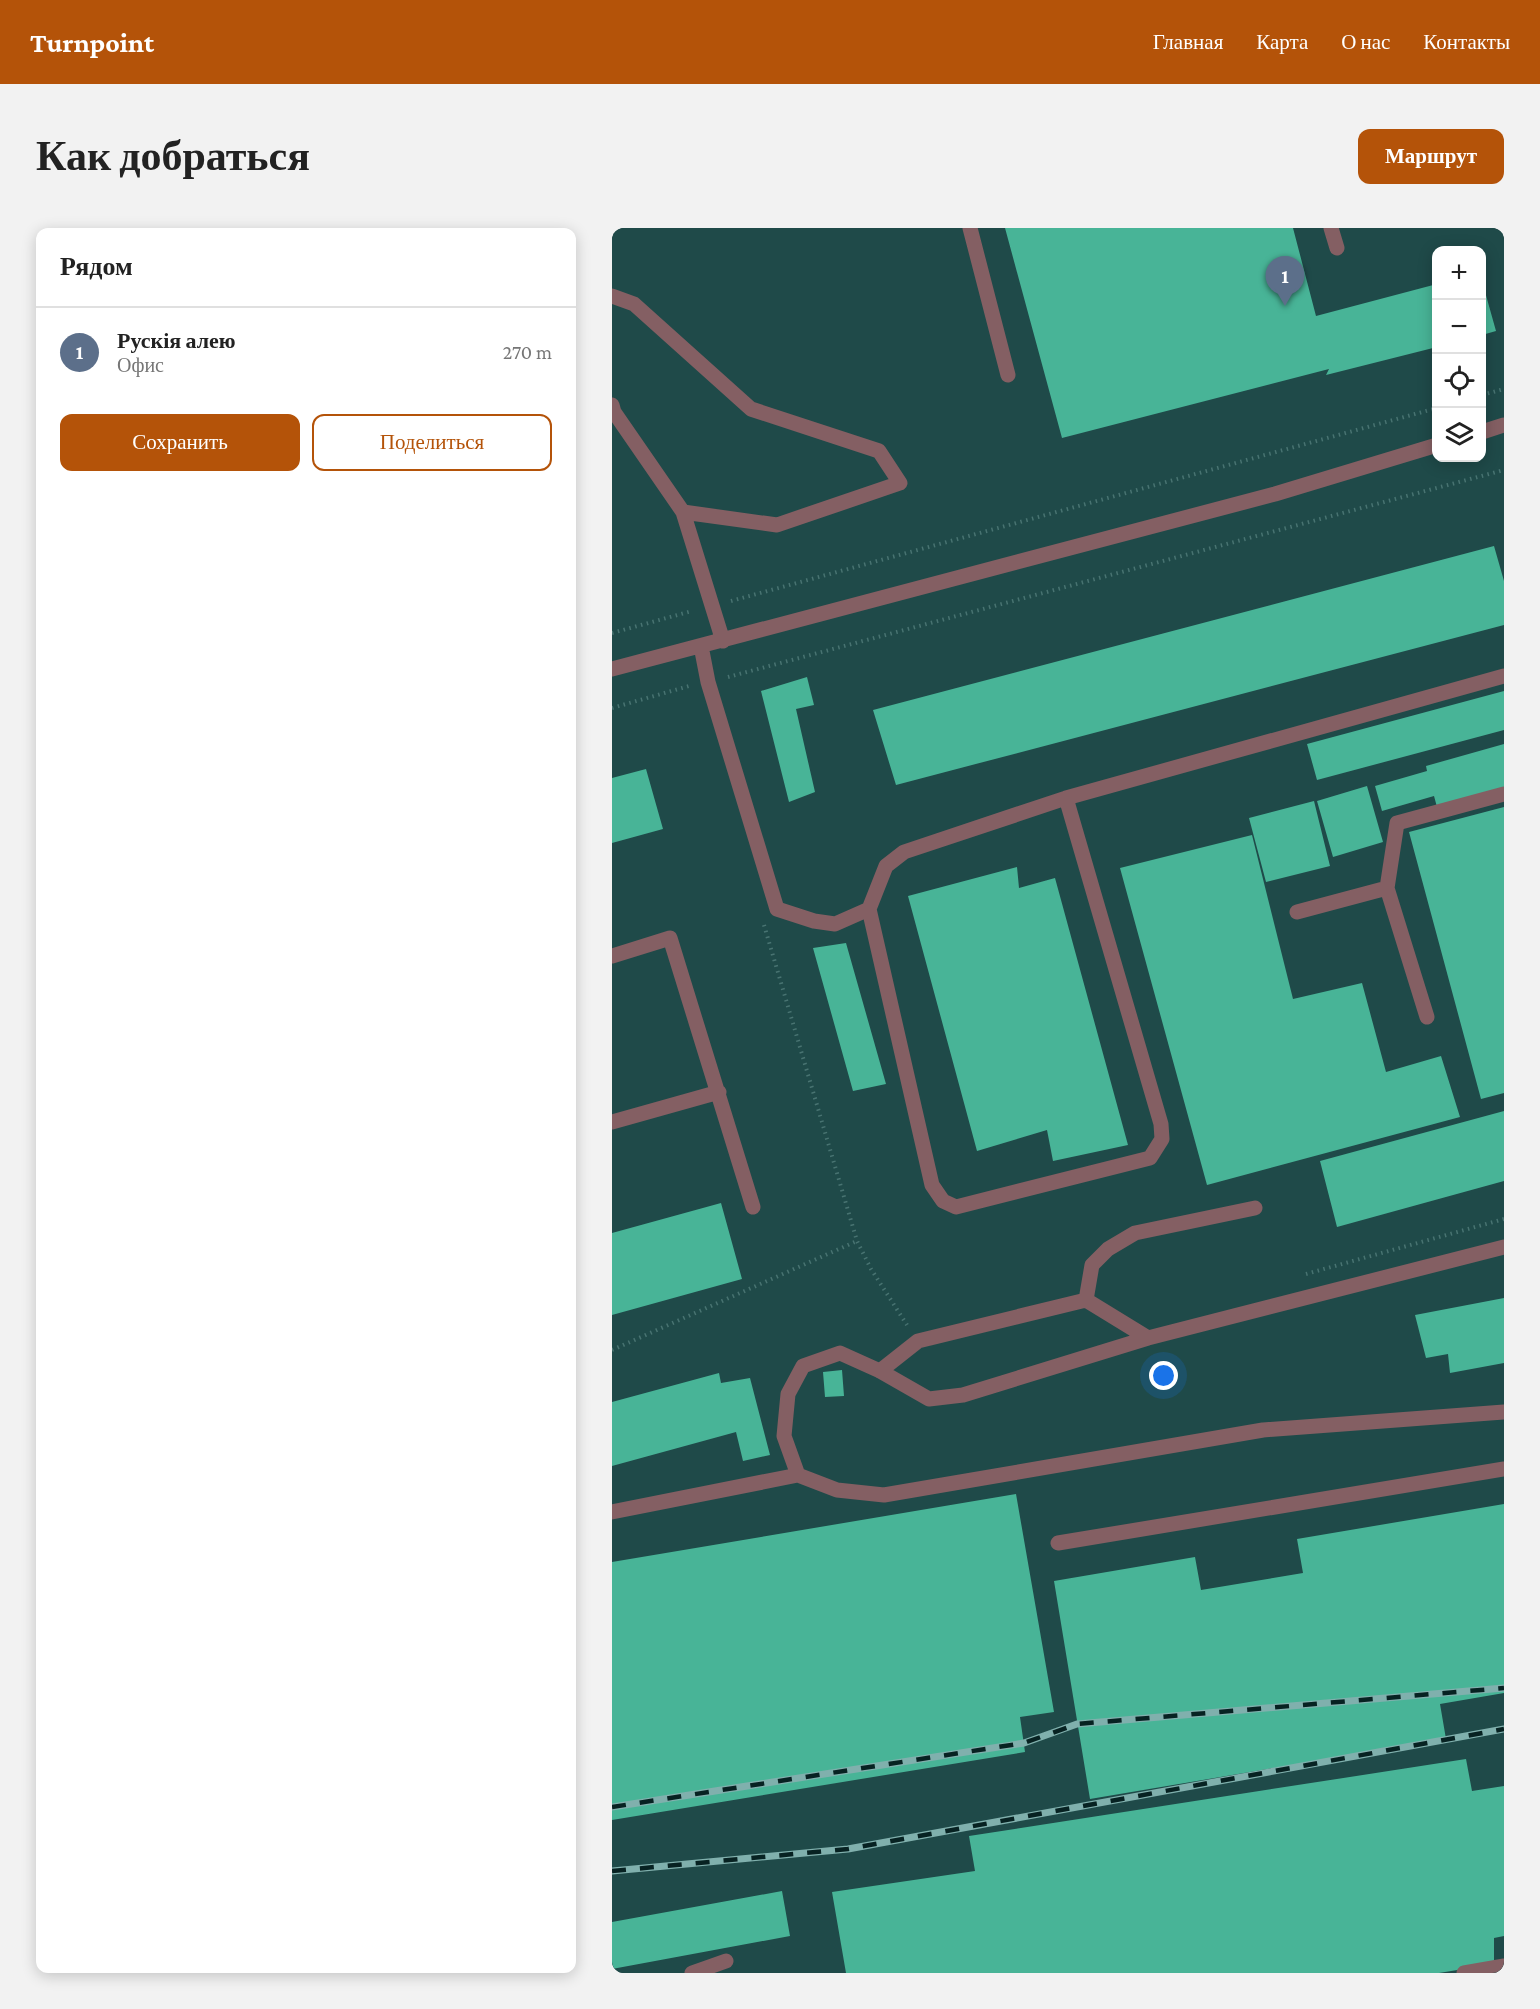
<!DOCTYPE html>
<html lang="ru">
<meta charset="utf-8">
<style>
body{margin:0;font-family:"Crimson Pro",serif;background:#f2f2f2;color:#222}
.controls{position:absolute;right:18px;top:18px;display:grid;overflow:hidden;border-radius:12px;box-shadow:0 3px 15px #0003}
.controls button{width:54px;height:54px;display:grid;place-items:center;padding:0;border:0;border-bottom:2px solid #e0e0e0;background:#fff;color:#222;font:30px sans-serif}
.you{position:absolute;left:552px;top:1148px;width:21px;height:21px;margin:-15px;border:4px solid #fff;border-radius:50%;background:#1a73e8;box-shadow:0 0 0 9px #1a73e833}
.badge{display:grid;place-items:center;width:39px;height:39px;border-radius:50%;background:#b45309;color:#fff;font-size:20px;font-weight:700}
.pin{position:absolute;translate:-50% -50px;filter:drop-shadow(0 2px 3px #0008)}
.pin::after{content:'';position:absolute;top:32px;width:21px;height:18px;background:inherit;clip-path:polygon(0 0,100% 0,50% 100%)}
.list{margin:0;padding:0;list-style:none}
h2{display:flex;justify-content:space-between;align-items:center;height:78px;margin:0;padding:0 24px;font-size:26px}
h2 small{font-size:20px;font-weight:400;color:#767676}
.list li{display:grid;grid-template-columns:39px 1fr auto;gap:18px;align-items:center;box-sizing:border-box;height:90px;padding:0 24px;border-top:2px solid #e0e0e0}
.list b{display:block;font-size:22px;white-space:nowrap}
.list p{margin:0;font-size:20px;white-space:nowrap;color:#767676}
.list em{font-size:20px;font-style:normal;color:#767676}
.actions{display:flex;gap:12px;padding:18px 24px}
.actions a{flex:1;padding:14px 0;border:2px solid #b45309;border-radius:12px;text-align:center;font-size:21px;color:#b45309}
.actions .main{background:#b45309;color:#fff}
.icon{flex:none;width:33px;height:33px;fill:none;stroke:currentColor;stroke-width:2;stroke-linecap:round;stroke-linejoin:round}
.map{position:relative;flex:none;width:892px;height:1745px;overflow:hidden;border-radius:12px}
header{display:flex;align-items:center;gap:36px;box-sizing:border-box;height:84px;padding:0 30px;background:#b45309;color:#fff}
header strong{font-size:28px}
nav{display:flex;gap:33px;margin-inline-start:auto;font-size:21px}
.intro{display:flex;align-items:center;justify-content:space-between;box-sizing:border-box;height:144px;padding:0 36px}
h1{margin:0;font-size:42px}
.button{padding:15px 27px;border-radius:12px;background:#b45309;color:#fff;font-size:21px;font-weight:700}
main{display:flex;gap:36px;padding:0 36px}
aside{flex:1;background:#fff;border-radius:12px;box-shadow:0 3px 15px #0003}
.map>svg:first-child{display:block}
</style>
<header>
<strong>Turnpoint</strong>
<nav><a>Главная</a><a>Карта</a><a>О нас</a><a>Контакты</a></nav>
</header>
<div class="intro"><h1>Как добраться</h1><a class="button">Маршрут</a></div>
<main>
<aside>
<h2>Рядом<small></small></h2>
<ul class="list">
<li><span class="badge" style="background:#5c6f8a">1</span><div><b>Рускія алею</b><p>Офис</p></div><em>270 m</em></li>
</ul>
<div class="actions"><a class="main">Сохранить</a><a>Поделиться</a></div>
</aside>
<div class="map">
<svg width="892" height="1745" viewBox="0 0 892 1745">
<rect width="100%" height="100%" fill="#173d3c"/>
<path fill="#1f4a49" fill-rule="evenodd" d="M0,0H892V1745H0ZM825,22H870V230H825Z"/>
<path fill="#48b497" d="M393,0H681L704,88L825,56V119L714,147L717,141L450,210Z
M870,53L884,103L870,107Z
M882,318L892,353V397L284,557L261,482Z
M195,449L202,477L184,481L203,564L177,574L149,463Z
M892,463V502L705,552L695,516Z
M892,516V561L825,579L822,568L770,583L763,558L815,543L814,538Z
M34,541L51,601L0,615V550Z
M755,558L771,614L721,629L705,573Z
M702,573L718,638L654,654L637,590Z
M892,579V865L869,871L797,604Z
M640,607L681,771L750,755L774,844L829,828L848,889L595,957L508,640Z
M405,639L407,660L443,650L516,917L441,933L435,902L365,923L296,668Z
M234,715L274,856L241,863L201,720Z
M892,883V953L725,999L708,933Z
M109,975L130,1051L0,1087V1005Z
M892,1070V1135L838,1145L836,1126L814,1130L803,1087Z
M230,1142L232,1168L213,1169L211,1144Z
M107,1145L109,1155L138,1150L158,1227L131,1233L124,1204L0,1238V1174Z
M404,1266L442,1484L408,1489L413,1524L0,1592V1334Z
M892,1276V1465L828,1476L834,1511L478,1571L442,1353L583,1329L589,1362L691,1345L685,1311Z
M854,1531L860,1563L892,1558V1708L882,1710V1736L827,1745H234L220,1664L363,1643L357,1608Z
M170,1663L178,1708L0,1741V1694Z"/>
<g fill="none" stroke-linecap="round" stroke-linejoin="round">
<path stroke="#487371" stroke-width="4" stroke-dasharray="1.5 4.5" stroke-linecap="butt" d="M870,167L892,161
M119,373L825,180
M0,405L80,383
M116,449L892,242
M0,480L77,458
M152,697L245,1013L259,1041L295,1097
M694,1046L892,991
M0,1122L245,1013"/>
<path stroke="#845f63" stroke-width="15" d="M358,0L396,147
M719,0L725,20
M0,68L22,76L139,181L267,223L288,255L165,297L71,284L2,184L0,177
M870,204L892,197
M71,284L111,413
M89,418L96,454L165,681L202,693L223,696L257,681L274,638L292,624L454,570L892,448
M0,441L663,266L825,217
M257,681L320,957L331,973L344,979L538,930L550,911L549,896L454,570
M685,684L775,660
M0,728L58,710L141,979
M815,789L775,660L785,595L892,566
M0,894L107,864
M892,1019L536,1110L351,1167L317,1171L268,1143L228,1125L191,1138L176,1166L172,1208L186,1247L225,1262L272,1267L651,1202L892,1184
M536,1110L474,1072L480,1037L496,1021L523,1005L643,980
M268,1143L306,1113L474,1072
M0,1284L186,1247
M446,1315L892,1241
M80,1745L114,1733
M852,1745L892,1738"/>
<g stroke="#80b0ad" stroke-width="7">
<path id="rail" d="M0,1579L412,1515L465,1496L892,1460
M0,1643L236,1621L892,1501"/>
</g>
<use href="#rail" stroke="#072222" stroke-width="4.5" stroke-dasharray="14" stroke-linecap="butt"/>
</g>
</svg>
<div class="controls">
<button>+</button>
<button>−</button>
<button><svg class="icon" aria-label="locate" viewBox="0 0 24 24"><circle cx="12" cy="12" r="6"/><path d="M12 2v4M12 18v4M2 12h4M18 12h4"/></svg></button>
<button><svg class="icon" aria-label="layers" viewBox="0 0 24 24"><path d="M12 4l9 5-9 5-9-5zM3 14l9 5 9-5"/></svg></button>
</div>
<div class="you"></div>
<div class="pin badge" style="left:673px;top:78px;background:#5c6f8a">1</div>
</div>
</main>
